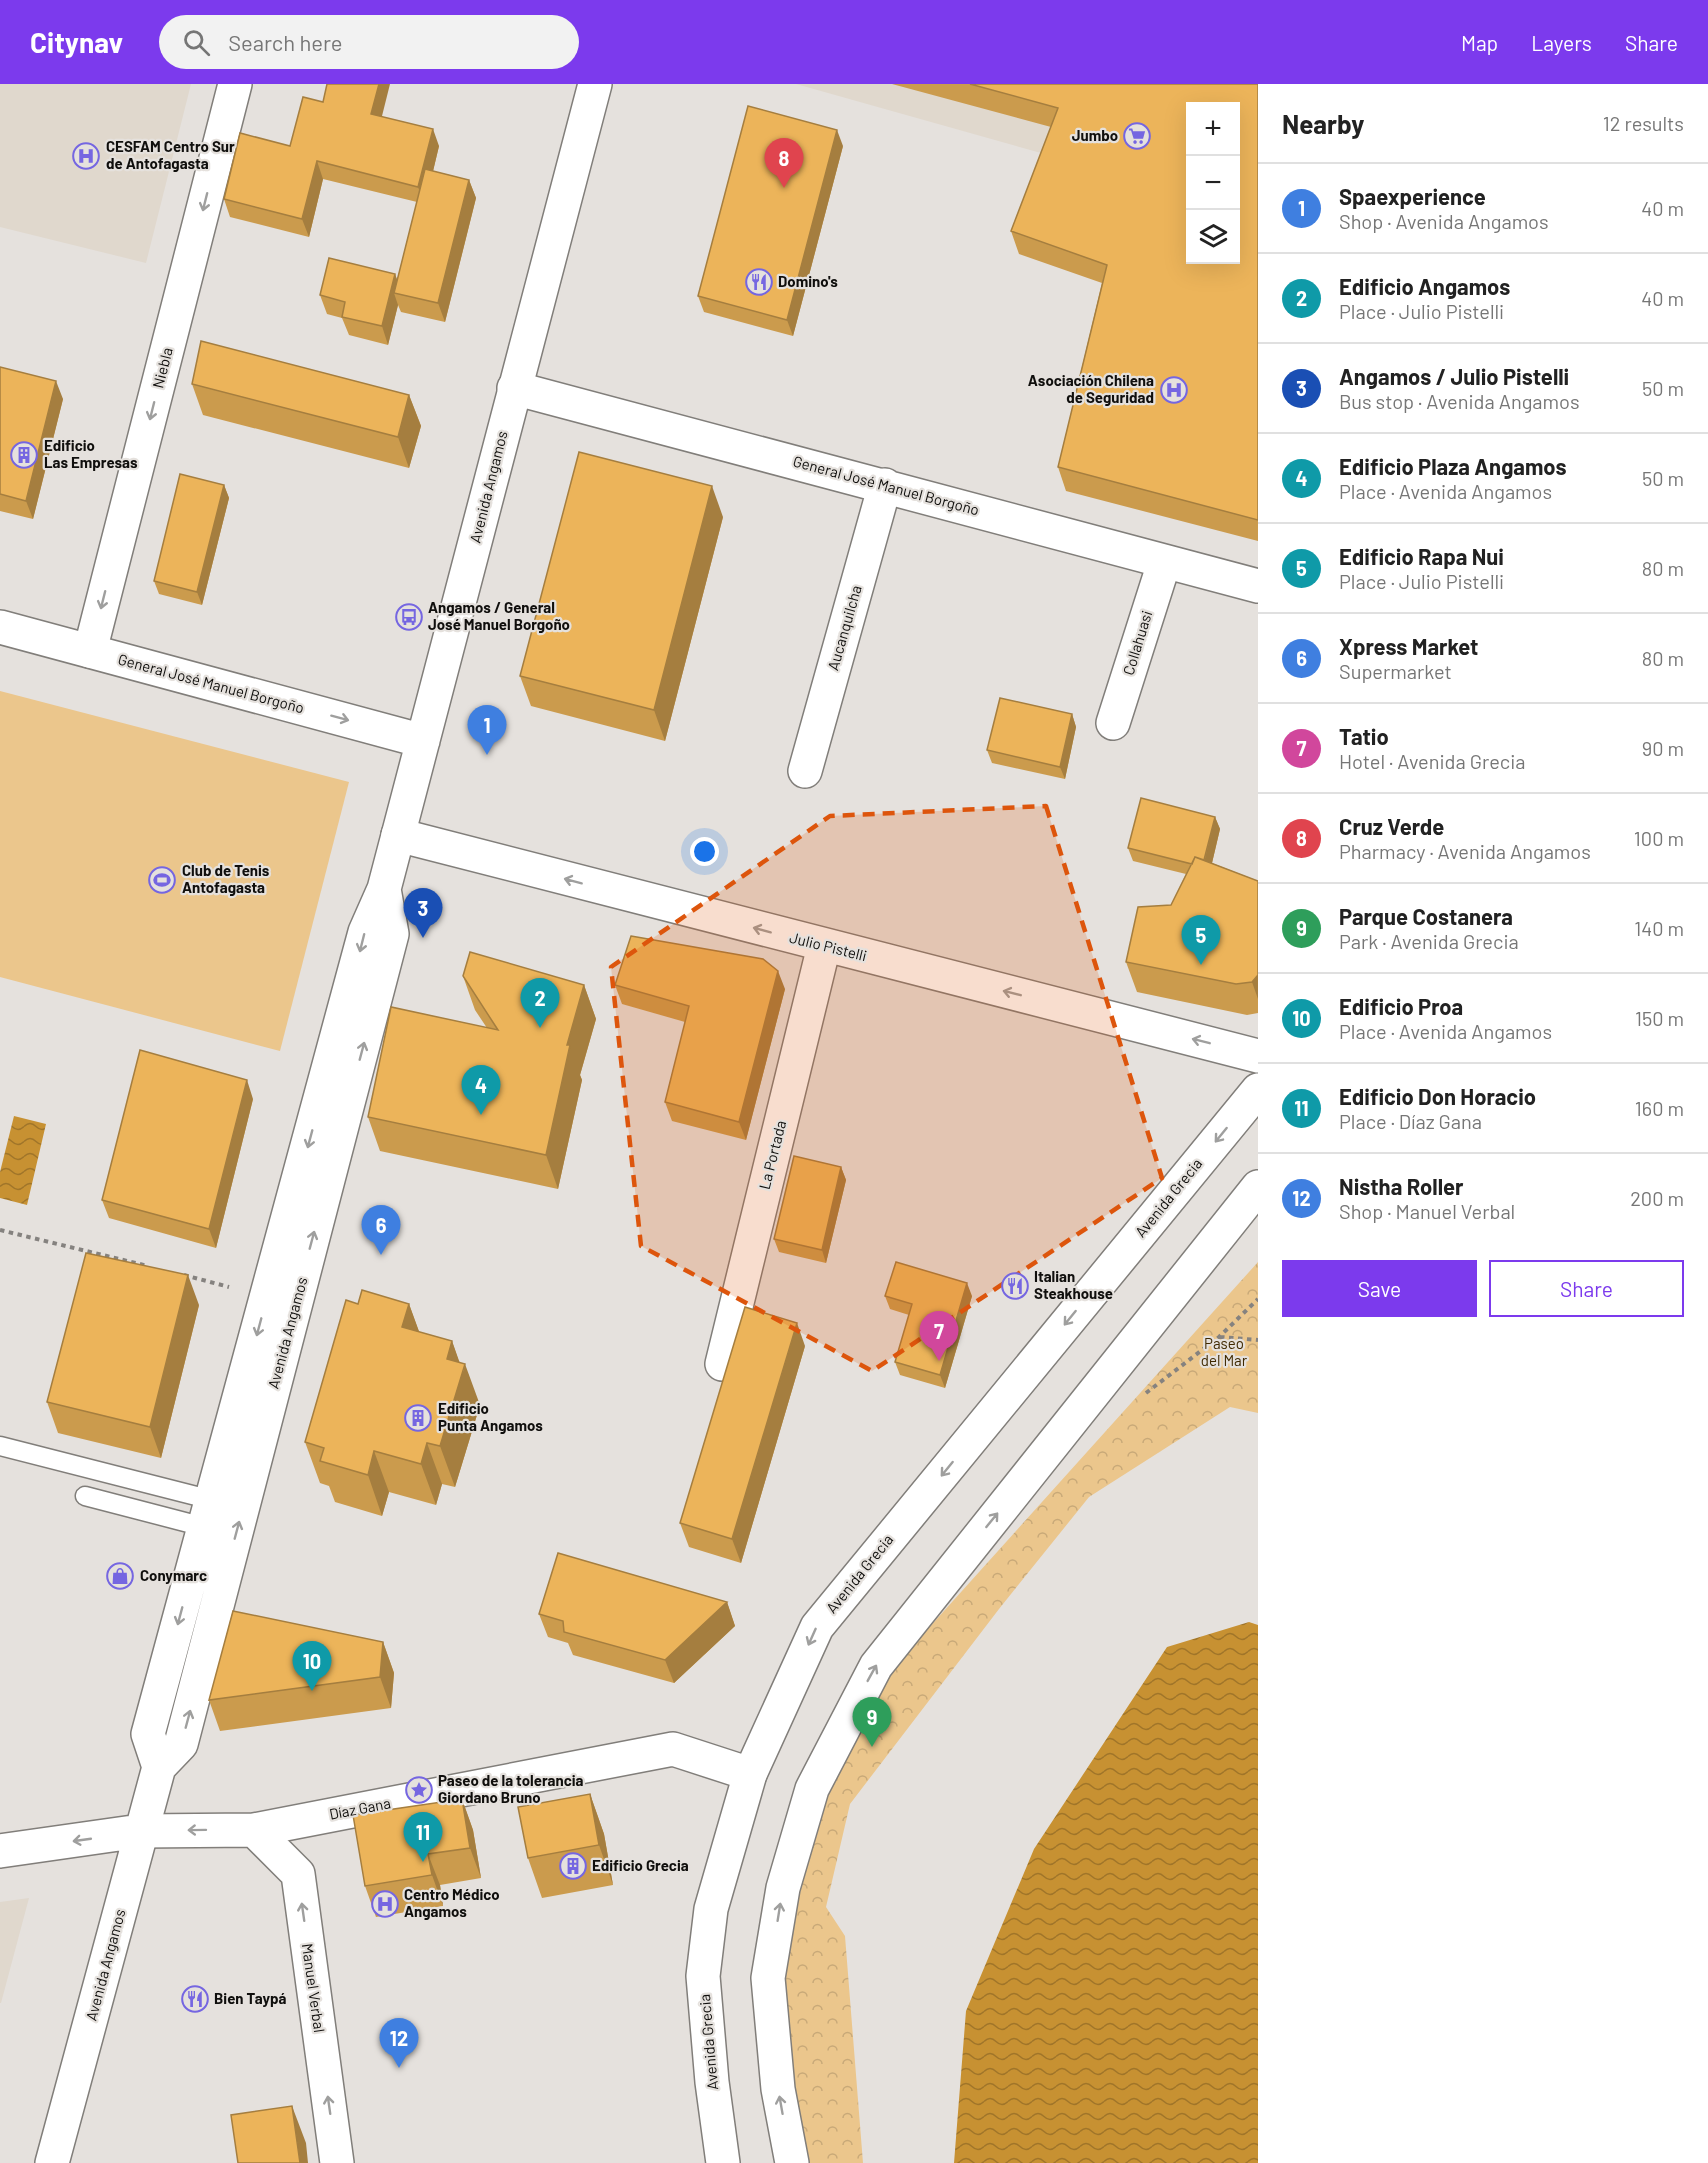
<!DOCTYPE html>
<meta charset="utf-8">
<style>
body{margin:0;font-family:Barlow,sans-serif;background:#f2f2f2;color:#222}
.controls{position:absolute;right:18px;top:18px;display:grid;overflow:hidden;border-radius:0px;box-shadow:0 6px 24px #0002}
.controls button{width:54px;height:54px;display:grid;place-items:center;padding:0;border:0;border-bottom:2px solid #e0e0e0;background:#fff;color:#222;font:30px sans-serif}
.you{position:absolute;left:705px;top:768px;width:21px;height:21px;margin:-15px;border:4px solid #fff;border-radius:50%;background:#1a73e8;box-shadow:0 0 0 9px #1a73e833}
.badge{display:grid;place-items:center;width:39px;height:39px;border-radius:50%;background:#7c3aed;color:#fff;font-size:20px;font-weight:700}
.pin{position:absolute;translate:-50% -50px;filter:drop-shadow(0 2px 3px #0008)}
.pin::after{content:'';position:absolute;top:32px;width:21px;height:18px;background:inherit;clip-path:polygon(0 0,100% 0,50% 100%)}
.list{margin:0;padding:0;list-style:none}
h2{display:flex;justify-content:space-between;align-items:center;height:78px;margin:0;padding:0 24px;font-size:26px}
h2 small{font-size:20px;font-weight:400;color:#767676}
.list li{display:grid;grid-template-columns:39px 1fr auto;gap:18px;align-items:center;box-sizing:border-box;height:90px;padding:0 24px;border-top:2px solid #e0e0e0}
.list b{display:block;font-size:22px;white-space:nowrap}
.list p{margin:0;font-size:20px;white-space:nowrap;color:#767676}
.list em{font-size:20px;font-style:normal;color:#767676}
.actions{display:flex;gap:12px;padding:18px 24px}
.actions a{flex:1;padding:14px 0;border:2px solid #7c3aed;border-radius:0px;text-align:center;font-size:21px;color:#7c3aed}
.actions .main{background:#7c3aed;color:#fff}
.icon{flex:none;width:33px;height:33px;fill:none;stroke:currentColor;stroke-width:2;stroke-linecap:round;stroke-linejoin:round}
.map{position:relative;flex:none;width:1258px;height:2079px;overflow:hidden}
header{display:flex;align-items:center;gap:36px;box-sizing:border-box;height:84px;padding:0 30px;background:#7c3aed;color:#fff}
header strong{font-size:28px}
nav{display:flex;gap:33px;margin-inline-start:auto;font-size:21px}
.search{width:420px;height:54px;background:#f2f2f2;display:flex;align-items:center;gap:15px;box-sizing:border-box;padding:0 21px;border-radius:33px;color:#767676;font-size:22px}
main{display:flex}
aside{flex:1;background:#fff}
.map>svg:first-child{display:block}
</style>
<header>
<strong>Citynav</strong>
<div class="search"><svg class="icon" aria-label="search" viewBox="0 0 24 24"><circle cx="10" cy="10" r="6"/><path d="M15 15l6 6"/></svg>Search here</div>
<nav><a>Map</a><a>Layers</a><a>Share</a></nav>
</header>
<main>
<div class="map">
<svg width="1258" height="2079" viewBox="0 0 1258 2079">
<defs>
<pattern id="park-crowns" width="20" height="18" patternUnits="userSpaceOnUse" patternTransform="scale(1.5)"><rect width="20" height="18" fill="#ebc68c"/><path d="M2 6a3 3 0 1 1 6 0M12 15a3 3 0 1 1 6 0" fill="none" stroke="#c8a978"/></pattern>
<pattern id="water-waves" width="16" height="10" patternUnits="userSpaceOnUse" patternTransform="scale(1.5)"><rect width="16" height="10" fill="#c79132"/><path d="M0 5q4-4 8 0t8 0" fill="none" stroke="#a07529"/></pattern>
</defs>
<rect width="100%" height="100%" fill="#e5e1dd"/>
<path fill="#e0d8cd" d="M0,0H191L146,179L0,143Z
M796,0H1258L1236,22H1190V111Z
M29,1814L1,1919H0V1818Z"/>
<path fill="url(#park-crowns)" d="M1258,1178V1329L1230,1323L1089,1413L999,1525L850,1720L826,1823L845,1852L863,2079H803L782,1914L791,1808L828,1706L889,1588Z"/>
<path fill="#ebc68c" d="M0,607L349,698L280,967L0,893Z"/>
<path fill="url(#water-waves)" d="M14,1032L46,1040L27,1121L0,1114V1088Z
M1249,1538L1258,1541V2079H954L966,1927L1034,1765L1167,1563Z"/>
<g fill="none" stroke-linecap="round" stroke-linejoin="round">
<g stroke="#817e7a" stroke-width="21">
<path id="lane" d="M0,1362L212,1416
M85,1412L204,1443"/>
</g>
<g stroke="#817e7a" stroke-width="36">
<path id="street" d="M514,304L1258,502
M90,567L235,0
M1113,639L1164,479
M805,687L885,401
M398,751L1258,972
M722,1280L824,862
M254,1746L298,1790L337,2079
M140,1747L254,1746L673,1665L750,1690"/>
</g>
<g stroke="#817e7a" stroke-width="36">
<path id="secondary" d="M0,543L423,657
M159,1683L148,1650L365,848L384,805L595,0
M0,1767L140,1747
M52,2079L159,1683L181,1660L392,850L384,805"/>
</g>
<g stroke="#817e7a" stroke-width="36">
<path id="highway" d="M723,2079L712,1998L703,1892L711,1825L750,1690L817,1543L1258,1006
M792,2079L778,2005L768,1894L783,1804L812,1705L876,1582L1258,1103"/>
</g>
<path stroke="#85827f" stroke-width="4" stroke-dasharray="4.5 4.5" stroke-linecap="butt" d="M0,1146L148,1182
M184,1191L229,1203
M1220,1253L1258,1256
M1146,1309L1219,1253L1258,1215"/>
<use href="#lane" stroke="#fff" stroke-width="18"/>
<use href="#street" stroke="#fff" stroke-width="33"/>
<use href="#secondary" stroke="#fff" stroke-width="33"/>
<use href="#highway" stroke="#fff" stroke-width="33"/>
</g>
<path fill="#cb9b4d" d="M892,0H1258V457L1066,407L1058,383L1102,199L1019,170L1011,147L1051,43Z
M382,33L439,62L433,87L469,96L476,114L445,238L401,228L398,221L388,261L349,251L342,234L327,230L320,211L395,190L397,196L417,118L323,95L309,153L230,133L224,115L290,62Z
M843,62L793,252L704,228L698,212Z
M0,283L63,315L33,435L0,427Z
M192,300L409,311L421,342L409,384L203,331Z
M224,401L229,414L202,521L159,510L154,497Z
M723,433L665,657L531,622L520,592Z
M1072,630L1076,643L1065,695L992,679L987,666Z
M1215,733L1220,745L1212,779L1258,797V929L1247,931L1137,908L1126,878L1171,821L1186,790L1133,777L1128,764Z
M463,892L584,901L596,935L580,991L582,996L558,1105L380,1067L368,1033L487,944L475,926Z
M615,901L785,905L746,1056L672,1037L665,1018L685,938L622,920Z
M253,1015L216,1164L109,1134L102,1116Z
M841,1083L846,1096L826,1179L779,1168L774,1155Z
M885,1212H972L945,1304L900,1291L895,1278L909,1231L890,1225Z
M358,1220H409L419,1248L452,1257L459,1278L480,1321L455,1403L442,1400L436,1421L389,1408L382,1432L335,1418L329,1402L320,1399L305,1358Z
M199,1221L161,1374L58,1349L47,1318Z
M805,1262L741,1479L689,1463L680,1439Z
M727,1518L735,1542L674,1599L573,1571L568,1559L548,1553L539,1530Z
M383,1558L394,1589L391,1624L220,1647L209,1616Z
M590,1710L604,1750L613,1801L542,1814L528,1774Z
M462,1715L473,1746L481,1794L440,1801L443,1822L376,1833L365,1802Z"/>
<path fill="#a57e3f" d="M379,0H390L378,48L371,30Z
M433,45L439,62L425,121L418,103Z
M837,46L843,62L793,252L787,236Z
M317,77L323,95L309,153L302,135Z
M469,96L476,114L445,238L438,219Z
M395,190L402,209H394L398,221L388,261L382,242Z
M56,297L63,315L33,435L26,417Z
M409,311L421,342L409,384L398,353Z
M224,401L229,414L202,521L197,508Z
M712,402L723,433L665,657L654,626Z
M1072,630L1076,643L1065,695L1060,683Z
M1215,733L1220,745L1208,796L1203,783Z
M778,887L785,905L746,1056L739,1038Z
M1258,891V915L1252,898Z
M584,901L596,935L580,991L582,996L558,1105L546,1071L567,961Z
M247,996L253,1015L216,1164L209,1145Z
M841,1083L846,1096L826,1179L822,1166Z
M188,1191L199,1221L161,1374L150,1343Z
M967,1199L972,1212L945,1304L940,1291Z
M409,1220L424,1261L402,1243Z
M797,1239L805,1262L741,1479L732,1455Z
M452,1257L463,1288L465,1280L480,1321L455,1403L440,1362L447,1275Z
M427,1359L442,1400L436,1421L421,1380Z
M374,1367L389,1408L382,1432L368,1391Z
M727,1518L735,1542L674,1599L665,1576Z
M383,1558L394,1589L391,1624L380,1593Z
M590,1710L604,1750L613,1801L599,1761Z
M462,1715L473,1746L481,1794L470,1764Z
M428,1770L440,1801L443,1822L432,1791Z
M292,2022L306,2059L308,2079H300Z"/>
<path fill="#ecb45a" stroke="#a57e3f" stroke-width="1.5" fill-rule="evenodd" d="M327,0H379L371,30L433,45L418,103L317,77L302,135L224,115L240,49L290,62L303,13L323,18Z
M970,0H1258V436L1058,383L1107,181L1011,147L1058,24ZM1191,22H1236V176H1191Z
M748,22L837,46L787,236L698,212Z
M425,85L469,96L438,219L394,209Z
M329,174L395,190L382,242L342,233L345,218L320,211Z
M201,257L409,311L398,353L192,300Z
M0,283L56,297L26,417L0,410Z
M579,368L712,402L654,626L520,592Z
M180,390L224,401L197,508L154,497Z
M1000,614L1072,630L1060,683L987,666Z
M1141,714L1215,733L1204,776L1195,773L1192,780L1128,764Z
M1195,773L1258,797V891L1252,898L1236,900L1126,878L1138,823L1171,821Z
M631,852L763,875L778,887L739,1038L665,1018L689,922L615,901Z
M470,868L584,901L567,961H570L546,1071L368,1033L391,923L498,946L463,892Z
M140,966L247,996L209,1145L102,1116Z
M794,1072L841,1083L822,1166L774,1155Z
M86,1169L188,1191L150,1343L47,1318Z
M896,1178L967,1199L940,1291L895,1278L912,1220L885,1212Z
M362,1206L409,1220L402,1243L452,1257L447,1275L465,1280L440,1362L427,1359L421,1380L374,1367L368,1391L320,1377L324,1364L305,1358L346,1216L358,1220Z
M745,1223L797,1239L732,1455L680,1439Z
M558,1469L727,1518L665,1576L564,1548L563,1537L539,1530Z
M233,1527L383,1558L380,1593L209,1616Z
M590,1710L599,1761L528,1774L518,1723Z
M462,1715L470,1764L428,1770L432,1791L365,1802L353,1731Z
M292,2022L300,2079H238L231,2031Z"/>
<defs><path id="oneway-shaft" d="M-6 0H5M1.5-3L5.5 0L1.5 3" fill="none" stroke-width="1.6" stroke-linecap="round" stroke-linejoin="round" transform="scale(1.5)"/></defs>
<g stroke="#9f9f9e">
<use href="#oneway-shaft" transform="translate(205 118) rotate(104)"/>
<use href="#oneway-shaft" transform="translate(152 327) rotate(104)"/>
<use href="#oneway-shaft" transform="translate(103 516) rotate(104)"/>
<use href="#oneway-shaft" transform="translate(340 634) rotate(15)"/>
<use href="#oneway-shaft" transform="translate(573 797) rotate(-165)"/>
<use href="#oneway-shaft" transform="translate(762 846) rotate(-165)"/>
<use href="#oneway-shaft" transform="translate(362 859) rotate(104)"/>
<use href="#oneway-shaft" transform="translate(1012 909) rotate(-166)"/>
<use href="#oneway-shaft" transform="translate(1201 957) rotate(-166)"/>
<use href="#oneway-shaft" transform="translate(362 967) rotate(-75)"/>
<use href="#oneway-shaft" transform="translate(1221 1051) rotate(129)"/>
<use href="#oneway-shaft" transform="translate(310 1055) rotate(105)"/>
<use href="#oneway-shaft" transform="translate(312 1156) rotate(-75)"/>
<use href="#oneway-shaft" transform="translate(1070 1234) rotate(129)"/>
<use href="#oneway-shaft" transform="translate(259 1243) rotate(105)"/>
<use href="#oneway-shaft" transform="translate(947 1385) rotate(129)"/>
<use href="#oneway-shaft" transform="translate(992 1436) rotate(-51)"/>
<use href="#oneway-shaft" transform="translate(237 1446) rotate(-75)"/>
<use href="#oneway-shaft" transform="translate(180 1532) rotate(105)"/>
<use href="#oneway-shaft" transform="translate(812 1553) rotate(114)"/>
<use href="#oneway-shaft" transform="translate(872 1589) rotate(-61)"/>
<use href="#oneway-shaft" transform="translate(188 1635) rotate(-75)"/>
<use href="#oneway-shaft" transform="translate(197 1746) rotate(179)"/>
<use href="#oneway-shaft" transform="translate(82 1756) rotate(172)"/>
<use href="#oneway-shaft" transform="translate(303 1828) rotate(-98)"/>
<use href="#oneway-shaft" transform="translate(779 1828) rotate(-81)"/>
<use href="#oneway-shaft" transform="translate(329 2021) rotate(-98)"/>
<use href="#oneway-shaft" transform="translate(781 2021) rotate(-100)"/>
</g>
<path fill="#dd550c" fill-opacity="0.2" stroke="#dd550c" stroke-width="4.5" stroke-dasharray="12 8" stroke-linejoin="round" d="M1046,722L1162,1094L872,1287L641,1162L611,883L830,732Z"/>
<defs>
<g id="supermarket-ring" transform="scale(1.35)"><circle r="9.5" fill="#e5e1dd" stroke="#7566e1" stroke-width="1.5"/><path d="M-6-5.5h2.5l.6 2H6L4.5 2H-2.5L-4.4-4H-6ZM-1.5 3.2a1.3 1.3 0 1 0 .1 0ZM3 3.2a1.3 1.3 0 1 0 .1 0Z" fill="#7566e1"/></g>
<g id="hospital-ring" transform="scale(1.35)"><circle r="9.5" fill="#e5e1dd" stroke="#7566e1" stroke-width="1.5"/><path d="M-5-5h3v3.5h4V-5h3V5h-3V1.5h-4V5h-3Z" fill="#7566e1"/></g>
<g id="restaurant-ring" transform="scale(1.35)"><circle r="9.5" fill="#e5e1dd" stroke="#7566e1" stroke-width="1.5"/><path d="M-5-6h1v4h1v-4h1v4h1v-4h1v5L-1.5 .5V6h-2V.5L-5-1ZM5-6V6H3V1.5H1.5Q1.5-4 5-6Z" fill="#7566e1"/></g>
<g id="building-ring" transform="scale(1.35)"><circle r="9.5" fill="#e5e1dd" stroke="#7566e1" stroke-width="1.5"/><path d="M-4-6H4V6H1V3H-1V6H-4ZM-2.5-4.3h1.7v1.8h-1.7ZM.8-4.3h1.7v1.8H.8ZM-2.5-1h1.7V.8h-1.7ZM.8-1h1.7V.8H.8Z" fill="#7566e1"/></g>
<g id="bus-ring" transform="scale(1.35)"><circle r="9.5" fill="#e5e1dd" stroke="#7566e1" stroke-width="1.5"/><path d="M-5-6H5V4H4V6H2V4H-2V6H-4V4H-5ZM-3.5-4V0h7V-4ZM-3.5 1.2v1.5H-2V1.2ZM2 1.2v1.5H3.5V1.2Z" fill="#7566e1"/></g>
<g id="stadium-ring" transform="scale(1.35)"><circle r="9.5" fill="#e5e1dd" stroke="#7566e1" stroke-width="1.5"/><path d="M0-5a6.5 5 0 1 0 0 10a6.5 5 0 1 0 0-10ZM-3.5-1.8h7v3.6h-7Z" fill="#7566e1"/></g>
<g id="shop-ring" transform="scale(1.35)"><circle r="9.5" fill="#e5e1dd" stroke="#7566e1" stroke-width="1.5"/><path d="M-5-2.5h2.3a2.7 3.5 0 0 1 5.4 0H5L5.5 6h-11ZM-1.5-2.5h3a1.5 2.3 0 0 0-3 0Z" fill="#7566e1"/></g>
<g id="sight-ring" transform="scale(1.35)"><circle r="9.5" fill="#e5e1dd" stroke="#7566e1" stroke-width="1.5"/><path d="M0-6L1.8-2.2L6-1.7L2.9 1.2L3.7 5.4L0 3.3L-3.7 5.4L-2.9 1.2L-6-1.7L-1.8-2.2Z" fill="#7566e1"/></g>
</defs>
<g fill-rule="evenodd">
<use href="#supermarket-ring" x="1137" y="52"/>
<use href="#hospital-ring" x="86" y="72"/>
<use href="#restaurant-ring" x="759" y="198"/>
<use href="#hospital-ring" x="1174" y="306"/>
<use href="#building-ring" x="24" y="371"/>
<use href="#bus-ring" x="409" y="533"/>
<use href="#stadium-ring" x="162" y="796"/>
<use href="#restaurant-ring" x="1015" y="1202"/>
<use href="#building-ring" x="418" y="1334"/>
<use href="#shop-ring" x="120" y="1492"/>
<use href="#sight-ring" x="419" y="1706"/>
<use href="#building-ring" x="573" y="1782"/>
<use href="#hospital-ring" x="385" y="1820"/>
<use href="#restaurant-ring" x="195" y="1915"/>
</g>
<g text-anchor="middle" stroke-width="4.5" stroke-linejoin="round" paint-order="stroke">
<g font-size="15" font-weight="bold" fill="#100f0d" stroke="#e5e1dd" text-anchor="start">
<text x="1118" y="57" text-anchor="end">Jumbo</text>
<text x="106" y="68">CESFAM Centro Sur<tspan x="106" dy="17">de Antofagasta</tspan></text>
<text x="778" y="203">Domino's</text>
<text x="1154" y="302" text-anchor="end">Asociación Chilena<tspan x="1154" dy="17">de Seguridad</tspan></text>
<text x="44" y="367">Edificio<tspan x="44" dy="17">Las Empresas</tspan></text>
<text x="428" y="529">Angamos / General<tspan x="428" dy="17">José Manuel Borgoño</tspan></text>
<text x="182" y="792">Club de Tenis<tspan x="182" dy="17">Antofagasta</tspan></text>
<text x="1034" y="1198">Italian<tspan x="1034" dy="17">Steakhouse</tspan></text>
<text x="438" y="1330">Edificio<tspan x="438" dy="17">Punta Angamos</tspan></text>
<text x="140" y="1497">Conymarc</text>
<text x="438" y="1702">Paseo de la tolerancia<tspan x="438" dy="17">Giordano Bruno</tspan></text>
<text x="592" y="1787">Edificio Grecia</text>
<text x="404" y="1816">Centro Médico<tspan x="404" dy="17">Angamos</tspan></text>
<text x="214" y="1920">Bien Taypá</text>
</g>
<g font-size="15" fill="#100f0d" stroke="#e5e1dd">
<text transform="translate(163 284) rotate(-76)" y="5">Niebla</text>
<text transform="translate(886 402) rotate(15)" y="5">General José Manuel Borgoño</text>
<text transform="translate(489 403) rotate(-76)" y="5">Avenida Angamos</text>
<text transform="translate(845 544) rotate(-74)" y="5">Aucanquilcha</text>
<text transform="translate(1138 559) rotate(-73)" y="5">Collahuasi</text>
<text transform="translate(211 600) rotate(15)" y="5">General José Manuel Borgoño</text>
<text transform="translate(828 863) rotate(14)" y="5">Julio Pistelli</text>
<text transform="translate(773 1071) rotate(-76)" y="5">La Portada</text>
<text transform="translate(1169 1114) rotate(-51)" y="5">Avenida Grecia</text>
<text transform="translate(288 1249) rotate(-75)" y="5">Avenida Angamos</text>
<text transform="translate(860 1490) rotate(-51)" y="5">Avenida Grecia</text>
<text transform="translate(360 1725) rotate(-11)" y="5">Díaz Gana</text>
<text transform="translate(106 1881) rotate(-75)" y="5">Avenida Angamos</text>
<text transform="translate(313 1904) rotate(82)" y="5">Manuel Verbal</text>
<text transform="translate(709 1958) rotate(-95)" y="5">Avenida Grecia</text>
</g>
<g font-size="15" fill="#3f2900" stroke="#e5e1dd">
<text x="1224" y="1265">Paseo<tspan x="1224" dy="17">del Mar</tspan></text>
</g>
</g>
</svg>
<div class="controls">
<button>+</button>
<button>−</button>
<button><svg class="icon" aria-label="layers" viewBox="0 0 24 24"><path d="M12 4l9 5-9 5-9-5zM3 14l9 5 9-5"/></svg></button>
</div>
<div class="you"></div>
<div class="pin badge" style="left:487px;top:671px;background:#3f7fe0">1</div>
<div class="pin badge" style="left:540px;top:944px;background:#0f9aa8">2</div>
<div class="pin badge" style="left:423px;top:854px;background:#1a4fb4">3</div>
<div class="pin badge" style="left:481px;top:1031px;background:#0f9aa8">4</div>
<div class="pin badge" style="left:1201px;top:881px;background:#0f9aa8">5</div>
<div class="pin badge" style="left:381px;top:1171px;background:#3f7fe0">6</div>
<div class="pin badge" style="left:939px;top:1277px;background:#d1479c">7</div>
<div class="pin badge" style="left:784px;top:104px;background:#e0444e">8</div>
<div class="pin badge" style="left:872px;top:1663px;background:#2e9e5b">9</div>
<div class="pin badge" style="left:312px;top:1607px;background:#0f9aa8">10</div>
<div class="pin badge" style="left:423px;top:1778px;background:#0f9aa8">11</div>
<div class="pin badge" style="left:399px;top:1984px;background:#3f7fe0">12</div>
</div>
<aside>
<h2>Nearby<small>12 results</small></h2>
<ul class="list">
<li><span class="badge" style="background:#3f7fe0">1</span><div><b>Spaexperience</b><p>Shop · Avenida Angamos</p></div><em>40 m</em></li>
<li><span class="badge" style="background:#0f9aa8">2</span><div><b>Edificio Angamos</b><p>Place · Julio Pistelli</p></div><em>40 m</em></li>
<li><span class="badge" style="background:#1a4fb4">3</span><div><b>Angamos / Julio Pistelli</b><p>Bus stop · Avenida Angamos</p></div><em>50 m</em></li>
<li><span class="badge" style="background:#0f9aa8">4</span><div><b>Edificio Plaza Angamos</b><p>Place · Avenida Angamos</p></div><em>50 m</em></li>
<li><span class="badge" style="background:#0f9aa8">5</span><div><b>Edificio Rapa Nui</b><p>Place · Julio Pistelli</p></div><em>80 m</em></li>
<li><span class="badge" style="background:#3f7fe0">6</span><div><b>Xpress Market</b><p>Supermarket</p></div><em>80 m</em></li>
<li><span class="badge" style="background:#d1479c">7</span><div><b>Tatio</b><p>Hotel · Avenida Grecia</p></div><em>90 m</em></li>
<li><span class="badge" style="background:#e0444e">8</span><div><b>Cruz Verde</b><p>Pharmacy · Avenida Angamos</p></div><em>100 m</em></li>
<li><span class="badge" style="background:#2e9e5b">9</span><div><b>Parque Costanera</b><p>Park · Avenida Grecia</p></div><em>140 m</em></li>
<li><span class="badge" style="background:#0f9aa8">10</span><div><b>Edificio Proa</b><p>Place · Avenida Angamos</p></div><em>150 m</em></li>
<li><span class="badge" style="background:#0f9aa8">11</span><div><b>Edificio Don Horacio</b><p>Place · Díaz Gana</p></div><em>160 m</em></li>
<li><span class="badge" style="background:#3f7fe0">12</span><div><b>Nistha Roller</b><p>Shop · Manuel Verbal</p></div><em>200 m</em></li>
</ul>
<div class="actions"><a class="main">Save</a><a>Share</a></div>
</aside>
</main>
